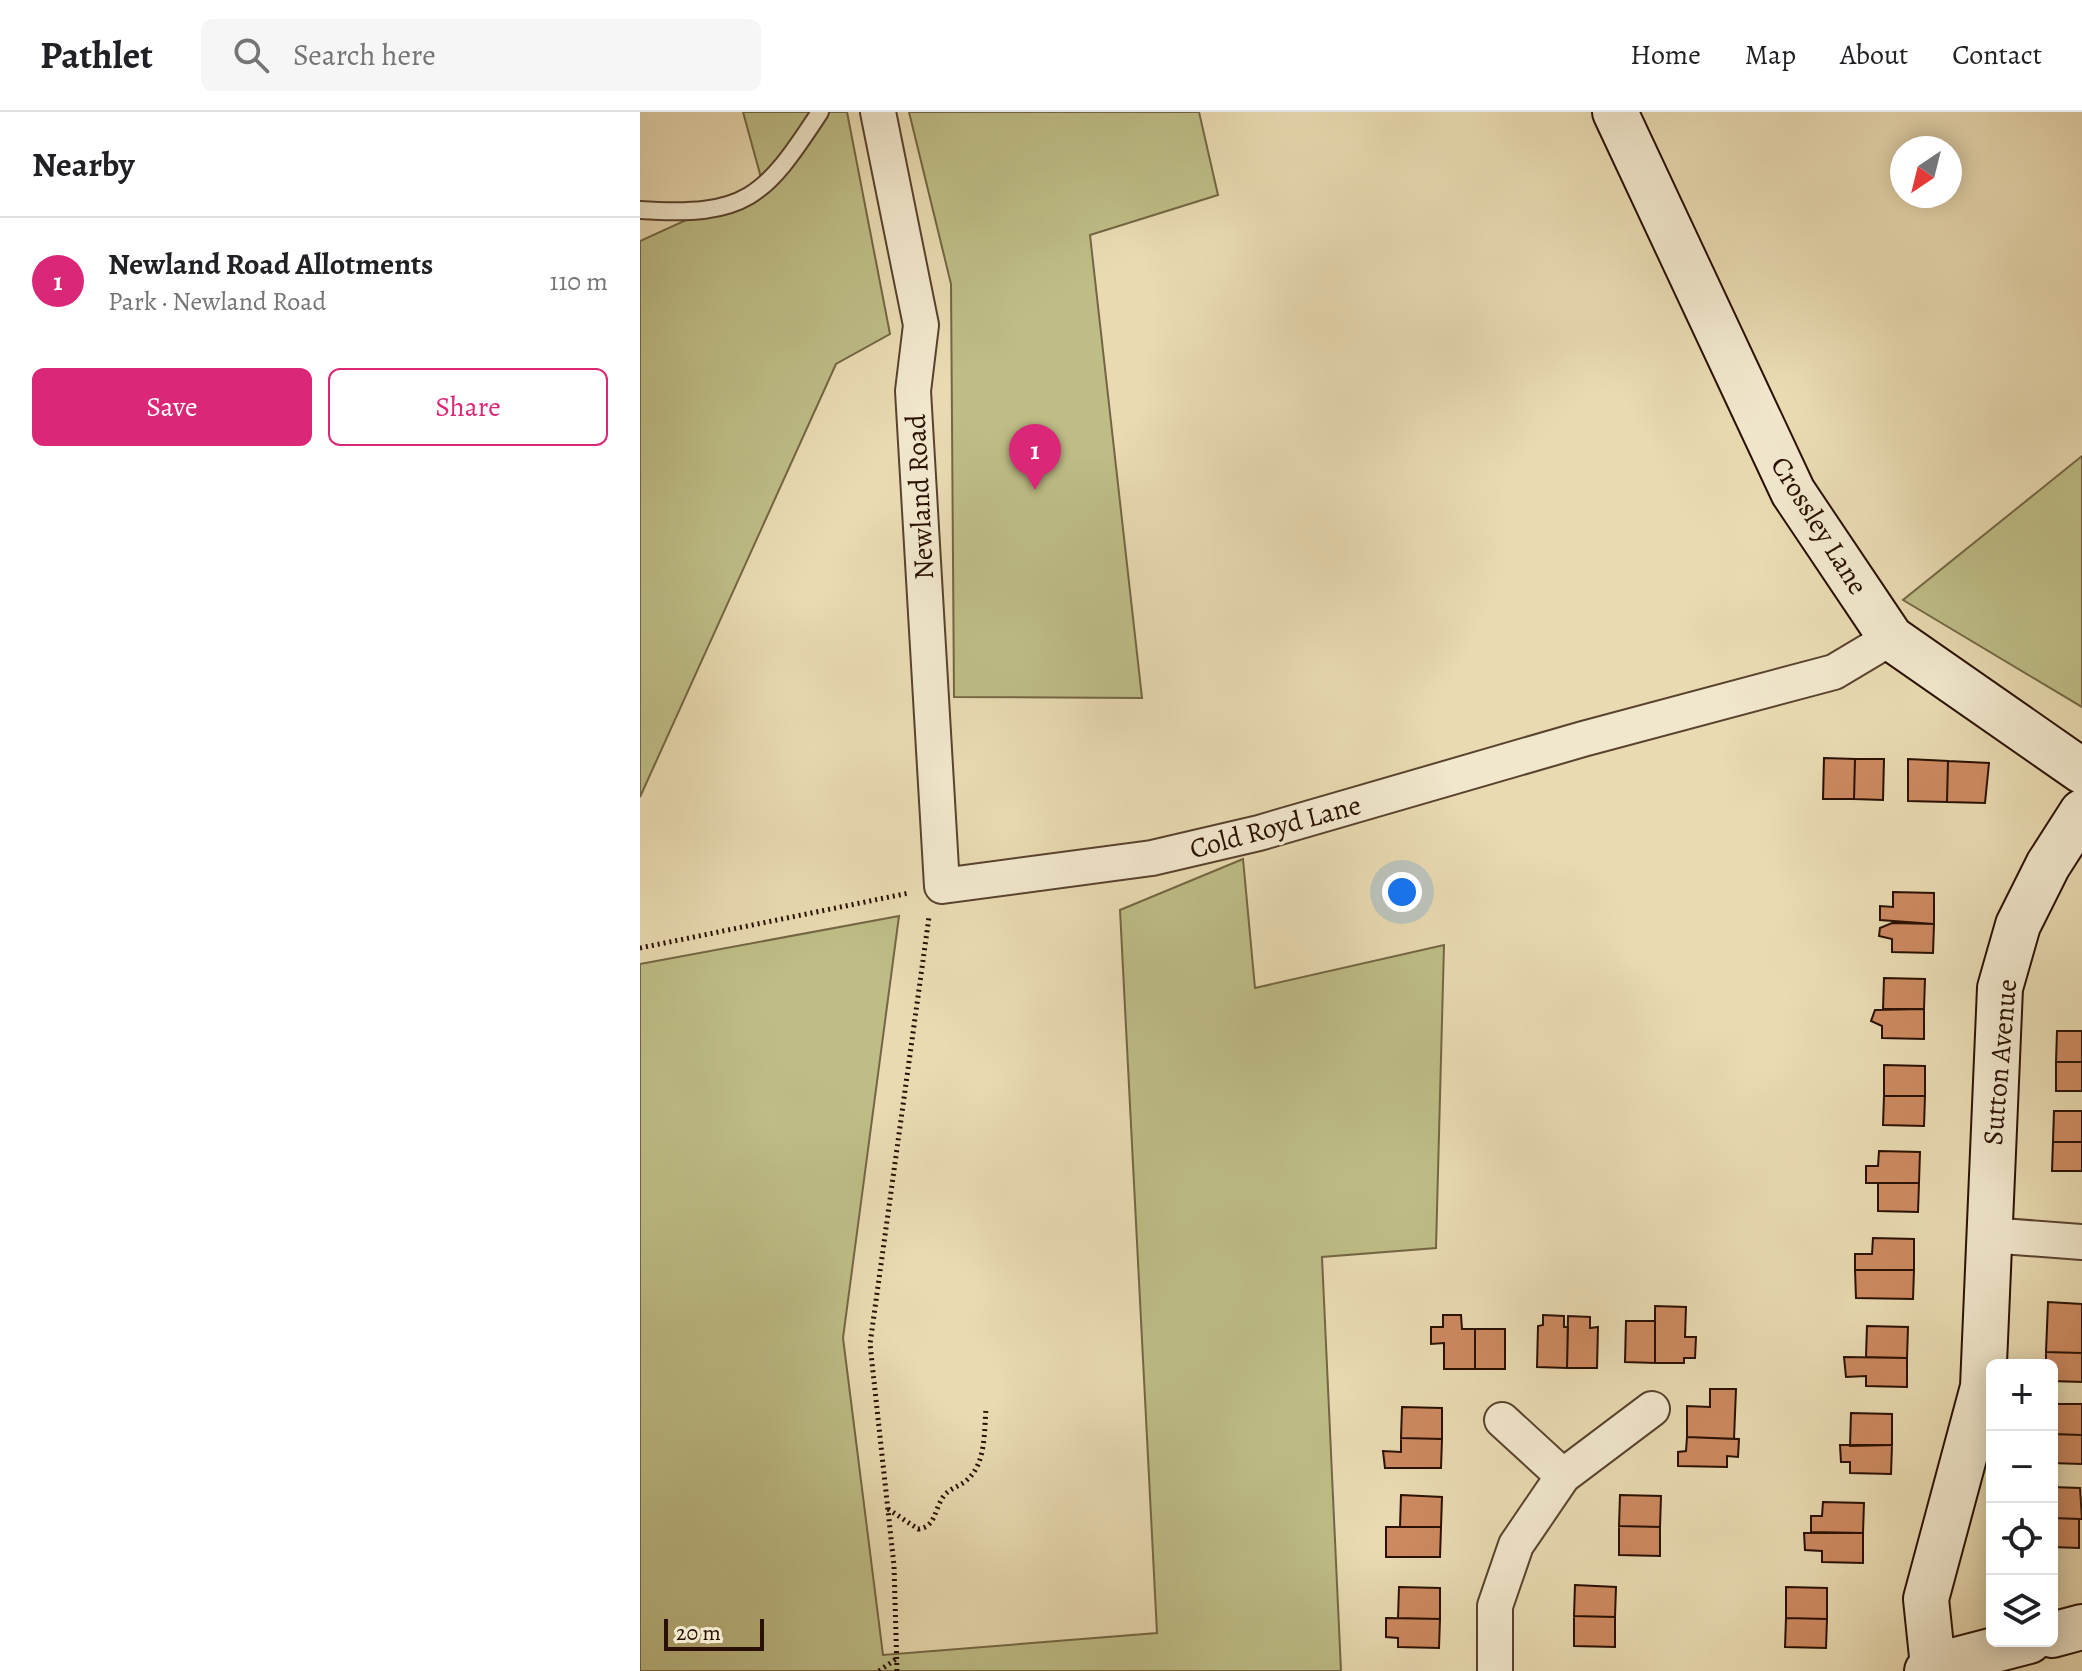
<!DOCTYPE html>
<meta charset="utf-8">
<style>
body{margin:0;font-family:Alegreya,serif;background:#f6f6f6;color:#202124}
.controls{position:absolute;right:24px;bottom:24px;display:grid;overflow:hidden;border-radius:12px;box-shadow:0 4px 20px #0003}
.controls button{width:72px;height:72px;display:grid;place-items:center;padding:0;border:0;border-bottom:2px solid #e0e0e0;background:#fff;color:#202124;font:40px sans-serif}
.compass{position:absolute;left:1250px;top:24px;width:72px;height:72px;border-radius:50%;background:#fff;box-shadow:0 4px 20px #0003;rotate:215deg}
.scale{position:absolute;left:24px;bottom:20px;width:100px;box-sizing:border-box;padding-left:8px;border:4px solid #2a1002;border-top:0;font-size:22px;line-height:28px;white-space:nowrap;color:#2a1002;-webkit-text-stroke:6px #f1e7cc;paint-order:stroke}
.you{position:absolute;left:762px;top:780px;width:28px;height:28px;margin:-20px;border:6px solid #fff;border-radius:50%;background:#1a73e8;box-shadow:0 0 0 12px #1a73e833}
.badge{display:grid;place-items:center;width:52px;height:52px;border-radius:50%;background:#db2777;color:#fff;font-size:26px;font-weight:700}
.pin{position:absolute;translate:-50% -66px;filter:drop-shadow(0 2px 4px #0008)}
.pin::after{content:'';position:absolute;top:42px;width:28px;height:24px;background:inherit;clip-path:polygon(0 0,100% 0,50% 100%)}
.list{margin:0;padding:0;list-style:none}
h2{display:flex;justify-content:space-between;align-items:center;height:104px;margin:0;padding:0 32px;font-size:34px}
h2 small{font-size:26px;font-weight:400;color:#757577}
.list li{display:grid;grid-template-columns:52px 1fr auto;gap:24px;align-items:center;box-sizing:border-box;height:128px;padding:0 32px;border-top:2px solid #e0e0e0}
.list b{display:block;font-size:30px;white-space:nowrap}
.list p{margin:0;font-size:26px;white-space:nowrap;color:#757577}
.list em{font-size:26px;font-style:normal;color:#757577}
.actions{display:flex;gap:16px;padding:24px 32px}
.actions a{flex:1;padding:18px 0;border:2px solid #db2777;border-radius:12px;text-align:center;font-size:28px;color:#db2777}
.actions .main{background:#db2777;color:#fff}
.icon{flex:none;width:44px;height:44px;fill:none;stroke:currentColor;stroke-width:2;stroke-linecap:round;stroke-linejoin:round}
.map{position:relative;flex:none;width:1442px;height:1559px;overflow:hidden}
header{display:flex;align-items:center;gap:48px;box-sizing:border-box;height:112px;padding:0 40px;background:#fff;border-bottom:2px solid #e0e0e0}
header strong{font-size:38px}
nav{display:flex;gap:44px;margin-inline-start:auto;font-size:28px}
.search{width:560px;height:72px;background:#f6f6f6;display:flex;align-items:center;gap:20px;box-sizing:border-box;padding:0 28px;border-radius:12px;color:#757577;font-size:30px}
main{display:flex}
aside{flex:1;background:#fff}
.map>svg:first-child{display:block}
</style>
<header>
<strong>Pathlet</strong>
<div class="search"><svg class="icon" aria-label="search" viewBox="0 0 24 24"><circle cx="10" cy="10" r="6"/><path d="M15 15l6 6"/></svg>Search here</div>
<nav><a>Home</a><a>Map</a><a>About</a><a>Contact</a></nav>
</header>
<main>
<aside>
<h2>Nearby<small></small></h2>
<ul class="list">
<li><span class="badge">1</span><div><b>Newland Road Allotments</b><p>Park · Newland Road</p></div><em>110 m</em></li>
</ul>
<div class="actions"><a class="main">Save</a><a>Share</a></div>
</aside>
<div class="map">
<svg width="1442" height="1559" viewBox="0 0 1442 1559">
<rect width="100%" height="100%" fill="#e9dab1"/>
<filter id="stains"><feTurbulence type="fractalNoise" baseFrequency=".0025" numOctaves="4"/><feColorMatrix values="0 0 0 0 .2 0 0 0 0 .09 0 0 0 0 .02 0 0 0 .5 -.17"/></filter>
<radialGradient id="worn" r=".72"><stop offset=".6" stop-color="#630" stop-opacity="0"/><stop offset="1" stop-color="#630" stop-opacity=".3"/></radialGradient>
<path fill="#bebd86" stroke="#746644" stroke-width="2" d="M103,0H207L250,222L196,252L0,685V129L123,73Z
M269,0H559L578,83L450,123L502,586L314,585L311,172Z
M1442,344V595L1263,488Z
M603,747L615,876L804,833L796,1136L682,1145L701,1559H0V852L259,804L203,1226L243,1543L517,1521L480,798Z"/>
<path fill="#cd8960" stroke="#2a1002" stroke-width="2" d="M1184,646L1215,647L1214,687H1183Z
M1215,647H1244L1243,688L1214,687Z
M1268,647L1308,649L1307,690L1268,689Z
M1308,649L1349,651L1345,691L1307,690Z
M1253,780L1294,781V812L1240,808V794L1253,795Z
M1252,811L1294,812L1293,841L1252,840V827L1239,824L1240,816Z
M1244,866L1285,867L1284,897H1243Z
M1284,897V927L1242,926V914L1231,909L1235,898Z
M1417,919H1442V950H1416Z
M1416,950H1442V979H1416Z
M1244,953L1285,954V984H1244Z
M1244,984H1285L1284,1014L1243,1013Z
M1414,999H1442V1030H1413Z
M1413,1030H1442V1059H1412Z
M1239,1039L1280,1040L1279,1071H1226V1054H1238Z
M1238,1071H1279L1278,1100L1238,1099Z
M1233,1126L1274,1127V1158H1215V1142H1232Z
M1215,1158H1274L1273,1187L1216,1186Z
M1408,1190L1442,1192V1241L1406,1240Z
M1015,1194L1046,1195L1045,1225H1056L1055,1246H1044V1251H1015Z
M803,1203H821L822,1217H835V1257H804V1231L791,1232V1215H803Z
M903,1203L924,1204V1215H928L927,1256L897,1255L898,1214L903,1213Z
M928,1204L950,1205V1216L958,1215L957,1256H927Z
M986,1209H1015V1251L985,1250Z
M1227,1214L1268,1215L1267,1246L1226,1245Z
M835,1217H865V1257H835Z
M1406,1240L1442,1241V1270L1412,1269V1253H1406Z
M1204,1245L1267,1246V1275L1226,1274V1264L1206,1265Z
M1070,1277H1096L1094,1327L1047,1325V1294L1070,1295Z
M1412,1292H1442V1323L1412,1322Z
M762,1295L802,1296V1327L761,1326Z
M1211,1301L1252,1302V1333L1210,1334Z
M1412,1322L1442,1323V1352L1412,1351Z
M1047,1325L1099,1327L1098,1345L1087,1344V1355L1038,1354V1340L1046,1339Z
M761,1326L802,1327L801,1356H745L743,1339L761,1340Z
M1200,1333H1252L1251,1362L1210,1361V1350H1201Z
M1412,1375L1440,1376L1442,1407L1412,1406Z
M761,1383L802,1385L801,1415H760Z
M980,1383L1021,1384L1020,1415L979,1414Z
M1183,1390L1224,1391L1223,1421L1171,1420V1404H1182Z
M1412,1406L1439,1407V1436L1412,1435Z
M979,1414L1020,1415V1444L979,1443Z
M746,1415H801L800,1445H746Z
M1164,1421H1223V1451L1182,1450V1439L1165,1438Z
M935,1473L976,1475L975,1505L934,1504Z
M759,1475L800,1476V1507L758,1506Z
M1146,1475L1187,1476V1507L1146,1506Z
M934,1504L975,1505V1535L934,1534Z
M746,1506L800,1507L799,1536L758,1535V1526L746,1525Z
M1146,1506L1187,1507L1186,1536L1145,1535Z"/>
<g fill="none" stroke-linecap="round" stroke-linejoin="round">
<g stroke="#5a422e" stroke-width="20">
<path id="lane" d="M0,98C106,105 124,86 180,0"/>
</g>
<g stroke="#5a422e" stroke-width="38">
<path id="street" d="M238,0L281,213L273,279L302,774L512,746L619,721L943,627L1194,560L1251,526
M1348,1123L1442,1130
M862,1308L923,1364
M855,1559V1494L876,1433L923,1364L1012,1297"/>
</g>
<g stroke="#2a1002" stroke-width="48">
<path id="secondary" d="M975,0L1153,380L1251,526L1442,659
M1412,1523L1442,1515
M1293,1554L1286,1487L1343,1275L1360,876L1378,813L1408,753L1442,700
M1287,1559L1293,1554L1389,1529"/>
</g>
<path stroke="#2a1002" stroke-width="5" stroke-dasharray="2 4" stroke-linecap="butt" d="M0,836L269,781
M248,1397L278,1417C296,1415 294,1398 303,1385C309,1376 320,1375 328,1367C346,1350 344,1320 346,1297
M239,1559L256,1547
M257,1559L254,1454L230,1232L289,805"/>
<use href="#lane" stroke="#f1e7cc" stroke-width="16"/>
<use href="#street" stroke="#f1e7cc" stroke-width="34"/>
<use href="#secondary" stroke="#f1e7cc" stroke-width="44"/>
</g>
<g text-anchor="middle" stroke-width="7" stroke-linejoin="round" paint-order="stroke">
<g font-size="28" fill="#2a1002" stroke="#f1e7cc">
<text transform="translate(279 385) rotate(-93)" y="10">Newland Road</text>
<text transform="translate(1180 413) rotate(58)" y="10">Crossley Lane</text>
<text transform="translate(635 714) rotate(-15)" y="10">Cold Royd Lane</text>
<text transform="translate(1359 950) rotate(-85)" y="10">Sutton Avenue</text>
</g>
</g>
<rect width="100%" height="100%" filter="url(#stains)"/>
<rect width="100%" height="100%" fill="url(#worn)"/>
</svg>
<div class="controls">
<button>+</button>
<button>−</button>
<button><svg class="icon" aria-label="locate" viewBox="0 0 24 24"><circle cx="12" cy="12" r="6"/><path d="M12 2v4M12 18v4M2 12h4M18 12h4"/></svg></button>
<button><svg class="icon" aria-label="layers" viewBox="0 0 24 24"><path d="M12 4l9 5-9 5-9-5zM3 14l9 5 9-5"/></svg></button>
</div>
<svg class="compass" viewBox="-18 -18 36 36"><path d="M0-13l5 13h-10z" fill="#e53935"/><path d="M0 13l5-13h-10z" fill="#757577"/></svg>
<div class="scale">20 m</div>
<div class="you"></div>
<div class="pin badge" style="left:395px;top:378px">1</div>
</div>
</main>
